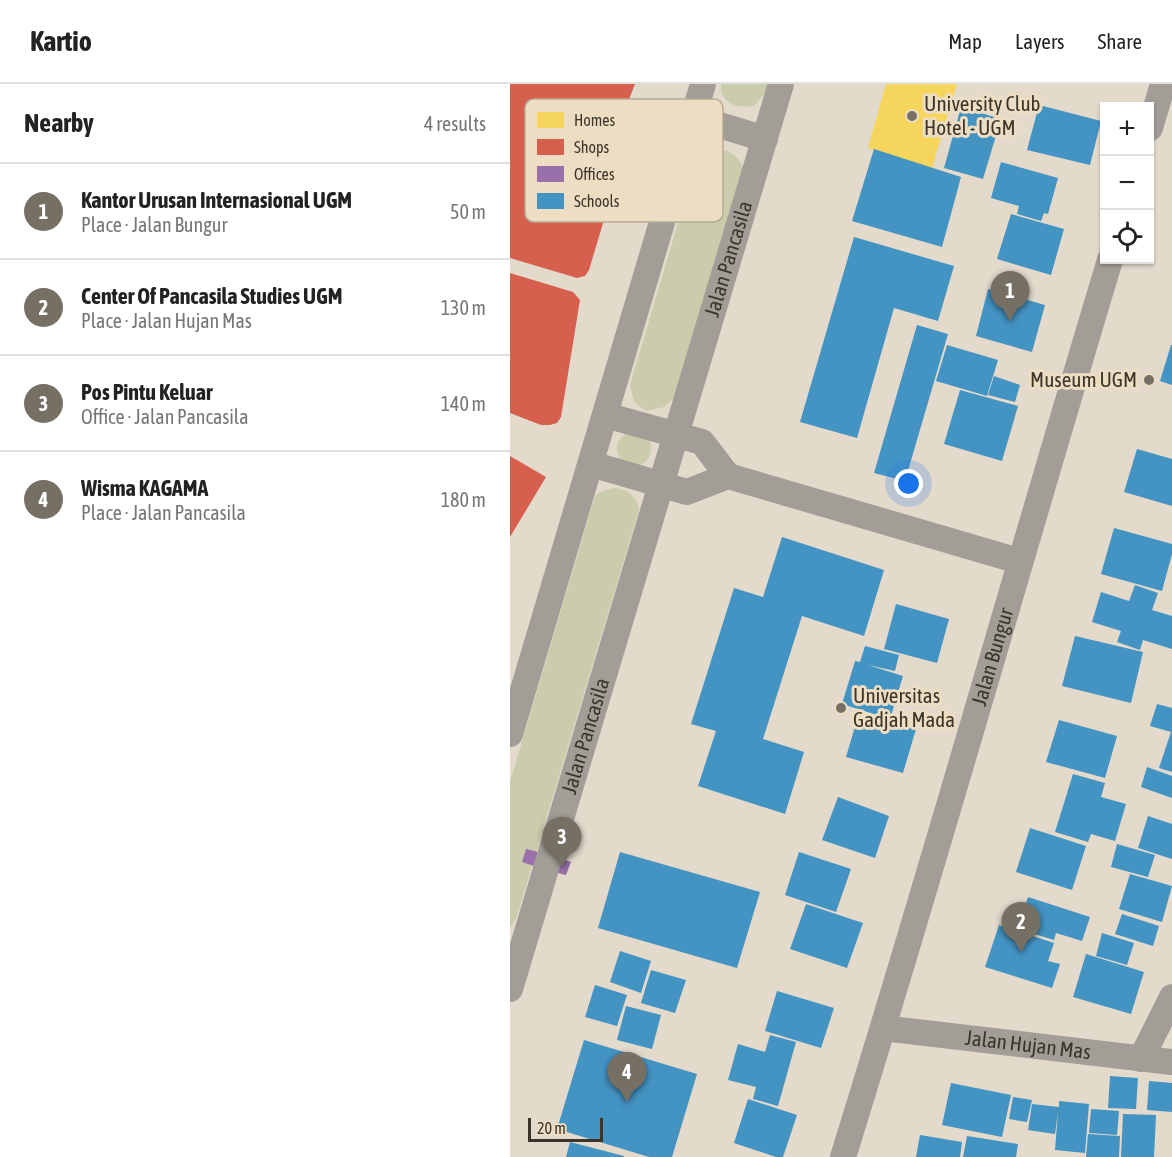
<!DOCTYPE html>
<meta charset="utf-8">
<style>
body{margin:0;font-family:"Asap Condensed",sans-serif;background:#f6f6f6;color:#222}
.controls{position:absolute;right:18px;top:18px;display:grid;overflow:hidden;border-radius:0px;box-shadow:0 2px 4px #0004}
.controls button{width:54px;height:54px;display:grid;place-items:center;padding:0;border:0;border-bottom:2px solid #e0e0e0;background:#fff;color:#222;font:30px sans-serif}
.scale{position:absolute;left:18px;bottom:15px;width:75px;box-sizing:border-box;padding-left:6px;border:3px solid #3b352a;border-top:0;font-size:16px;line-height:21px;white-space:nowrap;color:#3b352a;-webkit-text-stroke:4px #edddc2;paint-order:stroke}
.you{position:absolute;left:399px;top:400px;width:21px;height:21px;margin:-15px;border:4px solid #fff;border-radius:50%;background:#1a73e8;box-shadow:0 0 0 9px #1a73e833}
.badge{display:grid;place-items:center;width:39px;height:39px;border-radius:50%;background:#766f63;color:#fff;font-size:20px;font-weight:700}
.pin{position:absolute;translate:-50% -50px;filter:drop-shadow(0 2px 3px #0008)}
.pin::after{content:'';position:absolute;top:32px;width:21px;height:18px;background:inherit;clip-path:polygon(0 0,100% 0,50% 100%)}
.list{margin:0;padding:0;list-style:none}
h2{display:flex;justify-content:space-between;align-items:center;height:78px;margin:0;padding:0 24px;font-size:26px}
h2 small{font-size:20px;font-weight:400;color:#767676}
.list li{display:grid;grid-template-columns:39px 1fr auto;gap:18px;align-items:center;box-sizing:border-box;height:96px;padding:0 24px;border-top:2px solid #e0e0e0}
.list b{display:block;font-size:22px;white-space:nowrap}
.list p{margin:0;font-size:20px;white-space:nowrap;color:#767676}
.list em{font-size:20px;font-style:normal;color:#767676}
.icon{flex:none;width:33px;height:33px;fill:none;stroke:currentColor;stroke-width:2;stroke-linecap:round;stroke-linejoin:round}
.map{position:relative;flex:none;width:662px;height:1073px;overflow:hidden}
header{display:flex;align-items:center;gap:36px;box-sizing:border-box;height:84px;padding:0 30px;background:#fff;border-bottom:2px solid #e0e0e0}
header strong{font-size:28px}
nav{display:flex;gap:33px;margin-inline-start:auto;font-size:21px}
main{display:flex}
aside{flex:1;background:#fff}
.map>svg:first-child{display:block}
</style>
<header>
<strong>Kartio</strong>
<nav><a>Map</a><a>Layers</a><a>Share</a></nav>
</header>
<main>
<aside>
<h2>Nearby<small>4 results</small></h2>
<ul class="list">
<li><span class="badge">1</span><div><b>Kantor Urusan Internasional UGM</b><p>Place · Jalan Bungur</p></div><em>50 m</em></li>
<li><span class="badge">2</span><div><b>Center Of Pancasila Studies UGM</b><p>Place · Jalan Hujan Mas</p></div><em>130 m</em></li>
<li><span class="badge">3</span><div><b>Pos Pintu Keluar</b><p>Office · Jalan Pancasila</p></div><em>140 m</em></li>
<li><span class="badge">4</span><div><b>Wisma KAGAMA</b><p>Place · Jalan Pancasila</p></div><em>180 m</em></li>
</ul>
</aside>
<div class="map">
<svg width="662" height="1073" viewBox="0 0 662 1073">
<rect width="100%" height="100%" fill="#e3dacc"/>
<path fill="#caccac" d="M211,0H258L255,9L245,21C230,26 209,20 211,0Z
M207,65C222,66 231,74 234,88L166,312L154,323L136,327L124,318L120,301L186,78L192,72Z
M107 365a17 17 0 1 1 34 0a17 17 0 1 1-34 0Z
M103,404C118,405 127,412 129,426L6,835L0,843V698L85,412L90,408Z"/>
<path fill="#f6d55c" d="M376,0H447L422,84L358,64Z"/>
<path fill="#d6604d" d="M0,0H125L116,23L123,39L79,186L75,192L67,194L0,174Z
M0,189L63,208L70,216L51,333L47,339L40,341H31L0,329Z
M0,372L36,393L0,453Z"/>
<path fill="#9970ab" d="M16,765L28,768L24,782L12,778Z
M48,774L61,778L56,791L44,788Z"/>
<path fill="#4393c3" d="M529,21L591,37L580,81L517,66Z
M451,23L491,35L473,95L434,84Z
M364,65L451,93L432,163L342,137Z
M491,78L548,94L538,130L534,129L531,137L507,130L509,122L481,114Z
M501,130L554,145L541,191L487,175Z
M344,153L444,182L428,237L384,224L347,354L290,338Z
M478,205L535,221L522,268L466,252Z
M407,241L438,250L395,397L364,389Z
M437,261L488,276L477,312L426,297Z
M661,261H662V301L650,297Z
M484,292L510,301L505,318L478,311Z
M450,306L508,322L492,377L434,360Z
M627,365L662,375V422L614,408Z
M604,444L662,460V470L652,507L591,490Z
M272,453L374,486L354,552L292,532L253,655L294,668L275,730L188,702L206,647L181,640L224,504L253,513Z
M625,501L648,509L642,526L662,532V565L633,556L630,566L607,558L611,547L582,538L591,508L619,517Z
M386,520L439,535L427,579L374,565Z
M565,552L633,568L621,619L552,602Z
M355,562L389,571L385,587L358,581L393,592L380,635L332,620L345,577L350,578Z
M647,620L662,624V688L649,684L661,648L640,642Z
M349,629L406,645L393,689L336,673Z
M549,636L607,652L595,694L536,678Z
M637,683L662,692V714L631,703Z
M563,690L595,699L591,713L616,720L605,757L581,750L578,758L545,748Z
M328,713L379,732L365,774L312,756Z
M638,732L662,740V775L628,764Z
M520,744L576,762L562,806L506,788Z
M607,760L645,771L638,793L601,783Z
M110,768L250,808L227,884L88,844Z
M289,768L341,785L326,828L275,811Z
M620,790L662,802L652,838L609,825Z
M518,813L580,833L572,857L546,849L544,856L508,845Z
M296,820L353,839L337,884L280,865Z
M612,830L649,842L643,862L605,850Z
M489,841L544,859L538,877L550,880L542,904L475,883Z
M592,849L624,859L617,881L586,872Z
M110,867L141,877L131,909L100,898Z
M576,870L634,888L621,930L563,913Z
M141,886L176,896L165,929L131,919Z
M85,901L117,911L107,942L75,933Z
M267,907L324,924L311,964L255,947Z
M116,922L151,931L142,965L107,956Z
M260,951L286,958L268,1022L243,1015L246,1003L218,996L228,960L255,968Z
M74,956L187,990L162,1073H139L47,1045Z
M600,992L628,994L626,1025L598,1024Z
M639,997L662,999V1028L637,1026Z
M441,999L501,1011L492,1053L432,1041Z
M503,1013L522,1016L517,1038L499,1035Z
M238,1015L287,1031L273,1073H266L224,1059Z
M549,1017L579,1020L575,1069L545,1066L548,1028L545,1050L518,1046L522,1020L549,1023Z
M581,1025L609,1027L607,1051L579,1049Z
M613,1030L646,1031L644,1073H611Z
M578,1050L610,1052L609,1073H576Z
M410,1051L452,1058L450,1073H406Z
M457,1052L508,1060L506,1073H453Z
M60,1058L114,1072V1073H56Z"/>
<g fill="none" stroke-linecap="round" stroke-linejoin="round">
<g stroke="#a29e97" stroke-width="26">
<path d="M183,33L255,55"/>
<path d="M640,44L653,0"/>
<path d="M95,331L192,358L218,392L509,477"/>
<path d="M81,380L177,408L218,392"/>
<path d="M0,650L193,0"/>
<path id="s1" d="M0,905L271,0"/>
<path id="s2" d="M373,944L662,978"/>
<path d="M631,975L662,913"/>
<path id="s3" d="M333,1073C426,775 510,474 600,176"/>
</g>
</g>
<g fill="#766f63" stroke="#edddc2" stroke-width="2">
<circle cx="402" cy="32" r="6"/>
<circle cx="639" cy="296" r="6"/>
<circle cx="331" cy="624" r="6"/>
</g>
<g text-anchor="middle" stroke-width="6" stroke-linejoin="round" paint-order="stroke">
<g font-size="21" fill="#3b352a" stroke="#edddc2" text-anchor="start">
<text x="414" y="27">University Club<tspan x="414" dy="24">Hotel - UGM</tspan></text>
<text x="627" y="303" text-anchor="end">Museum UGM</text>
<text x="343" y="619">Universitas<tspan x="343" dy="24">Gadjah Mada</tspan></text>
</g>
<g font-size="21" fill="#3b352a" stroke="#edddc2">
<text dy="7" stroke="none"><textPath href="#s1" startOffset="762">Jalan Pancasila</textPath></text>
<text dy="7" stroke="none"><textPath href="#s3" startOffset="522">Jalan Bungur</textPath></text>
<text dy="7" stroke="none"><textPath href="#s1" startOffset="264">Jalan Pancasila</textPath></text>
<text dy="7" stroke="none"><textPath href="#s2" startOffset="146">Jalan Hujan Mas</textPath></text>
</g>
</g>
<rect x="15" y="15" width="198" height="123" rx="9" fill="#edddc2" stroke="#b8ab94" stroke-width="1.5"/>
<rect x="27" y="28" width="27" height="16" fill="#f6d55c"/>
<rect x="27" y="55" width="27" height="16" fill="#d6604d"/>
<rect x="27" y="82" width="27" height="16" fill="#9970ab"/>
<rect x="27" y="109" width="27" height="16" fill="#4393c3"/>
<g font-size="16" fill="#3b352a">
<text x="64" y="42">Homes</text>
<text x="64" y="69">Shops</text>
<text x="64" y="96">Offices</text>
<text x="64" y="123">Schools</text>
</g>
</svg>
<div class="controls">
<button>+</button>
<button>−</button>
<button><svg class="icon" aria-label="locate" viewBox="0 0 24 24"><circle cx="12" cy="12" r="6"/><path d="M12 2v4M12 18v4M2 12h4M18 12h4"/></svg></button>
</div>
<div class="scale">20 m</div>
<div class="you"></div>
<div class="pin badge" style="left:500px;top:237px">1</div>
<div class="pin badge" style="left:511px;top:868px">2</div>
<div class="pin badge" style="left:52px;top:783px">3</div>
<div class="pin badge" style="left:117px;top:1018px">4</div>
</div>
</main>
